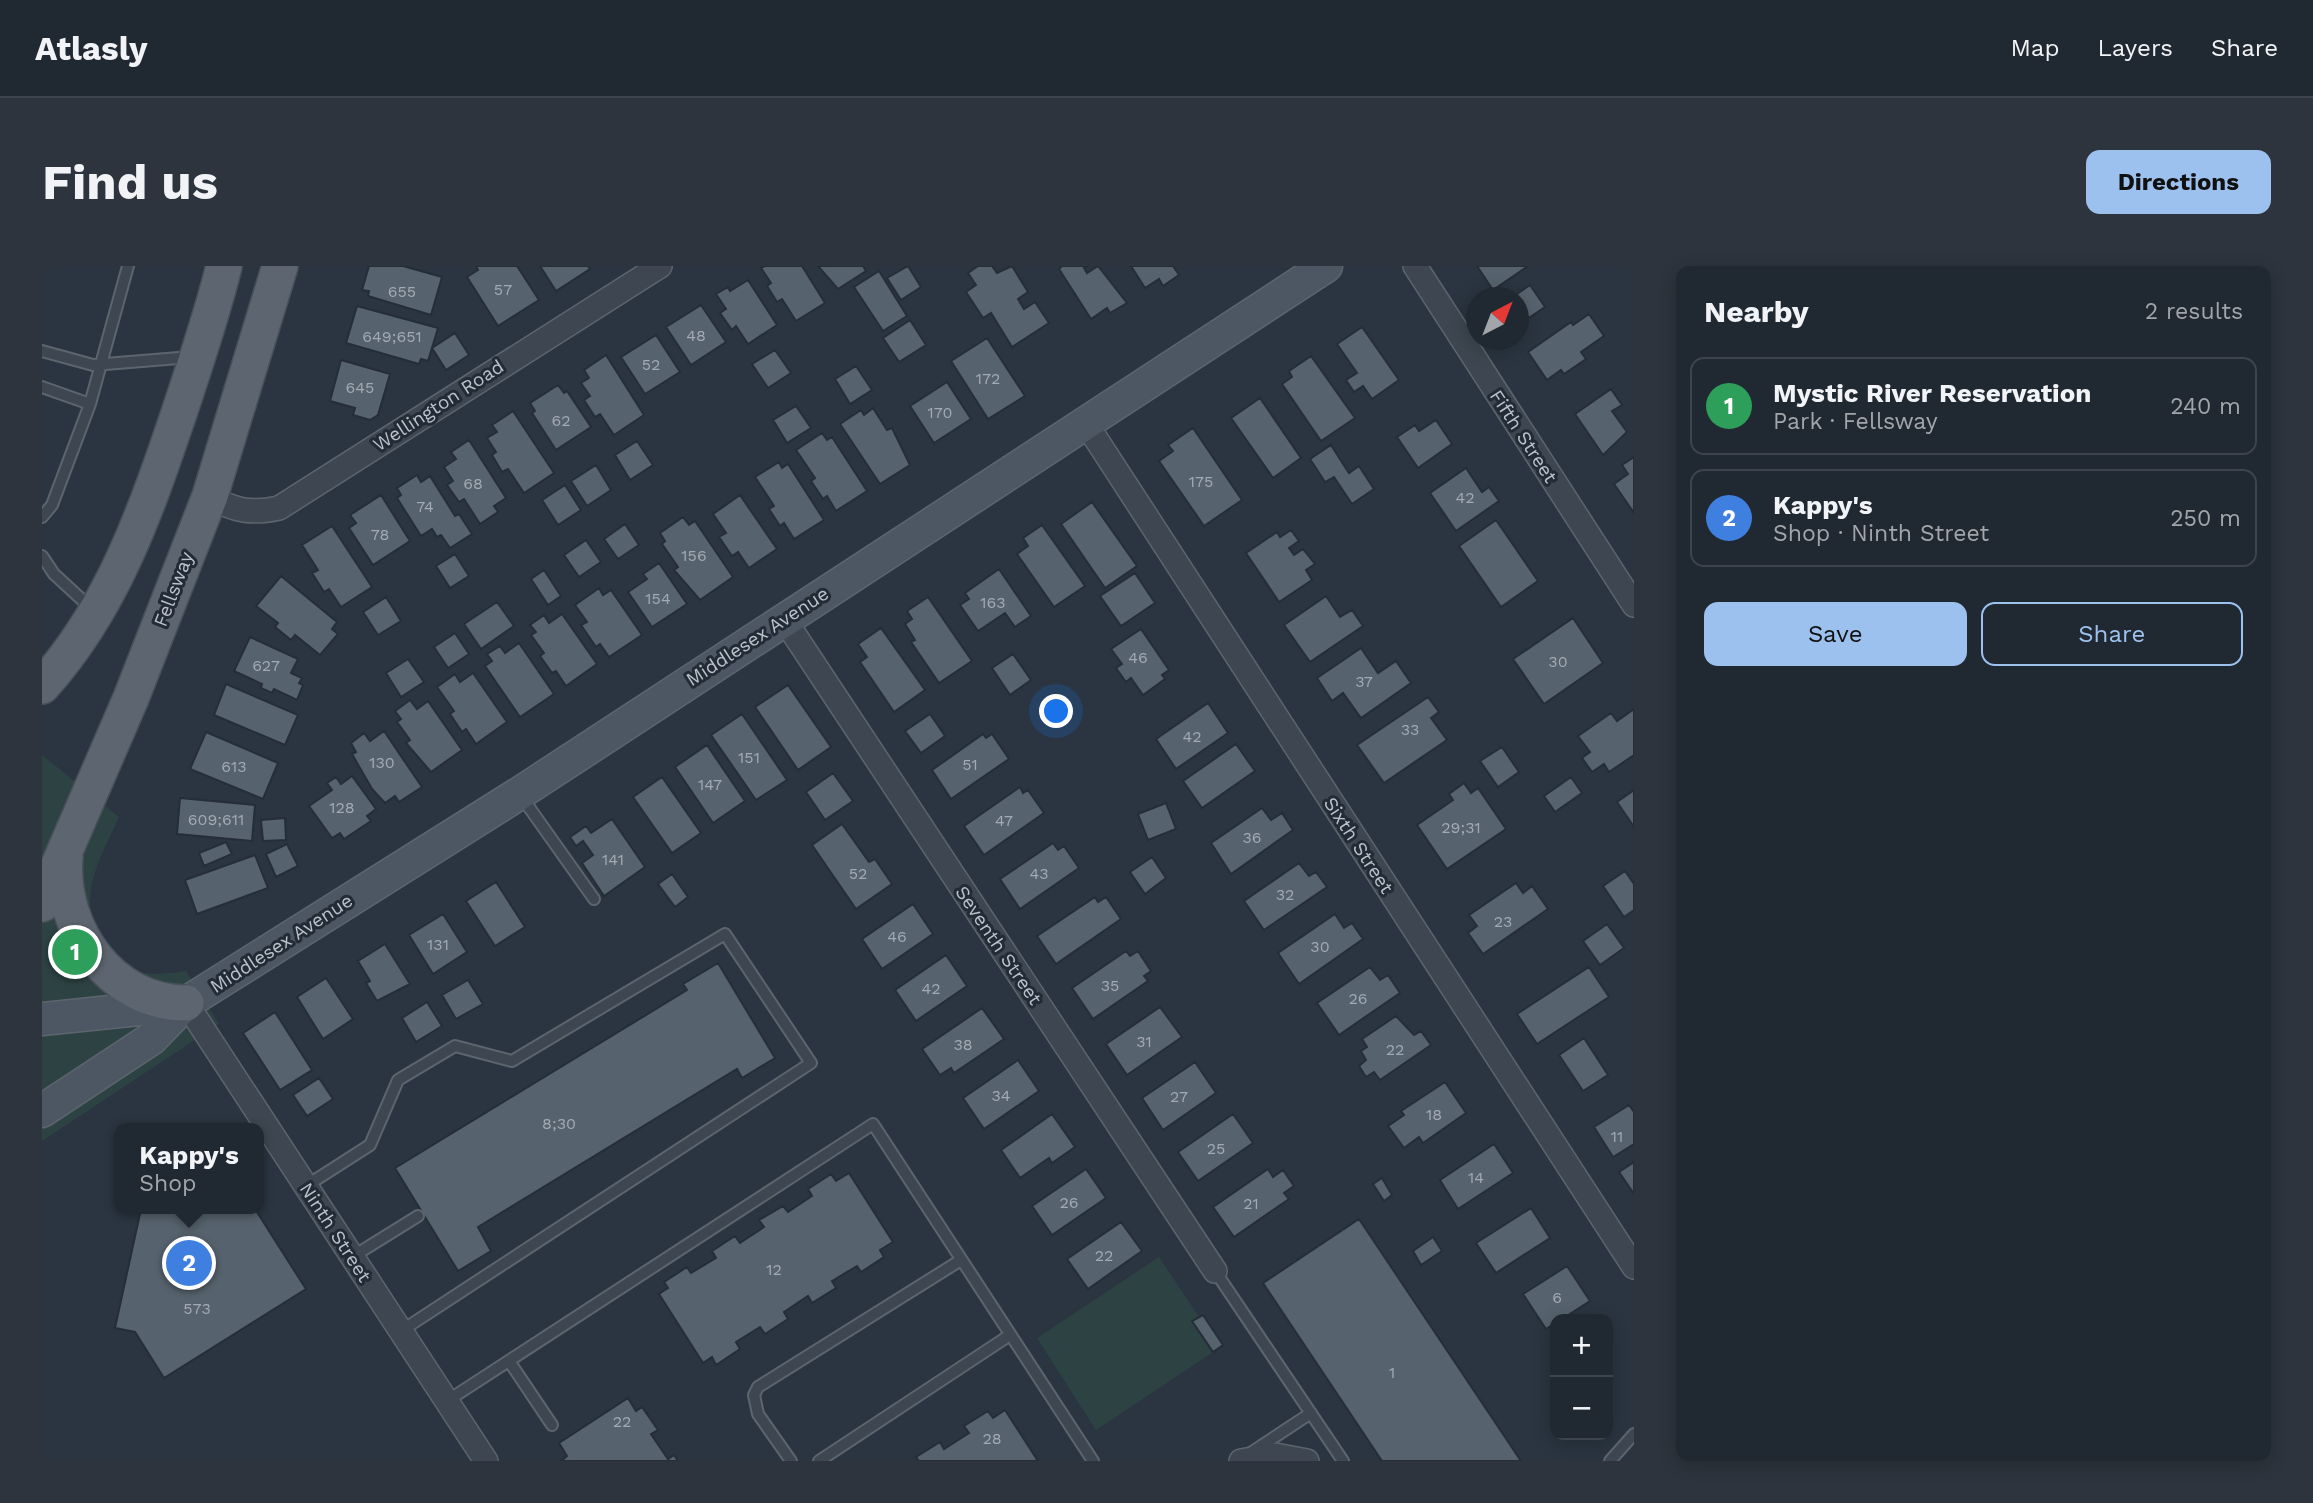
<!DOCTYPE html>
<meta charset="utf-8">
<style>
body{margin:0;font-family:"Work Sans",sans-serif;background:#2d343d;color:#f1f3f6}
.controls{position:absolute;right:21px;bottom:21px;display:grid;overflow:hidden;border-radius:14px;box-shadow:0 4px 18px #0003}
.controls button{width:63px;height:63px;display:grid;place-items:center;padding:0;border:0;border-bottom:2px solid #3d444d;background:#202831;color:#f1f3f6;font:35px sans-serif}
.compass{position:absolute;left:1424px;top:21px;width:63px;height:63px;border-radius:50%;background:#202831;box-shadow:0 4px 18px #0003;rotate:42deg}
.you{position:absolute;left:1015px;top:446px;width:24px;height:24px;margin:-18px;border:5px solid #fff;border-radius:50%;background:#1a73e8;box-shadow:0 0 0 10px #1a73e833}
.badge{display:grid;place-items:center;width:46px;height:46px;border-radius:50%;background:#9dc1ee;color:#fff;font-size:23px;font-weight:700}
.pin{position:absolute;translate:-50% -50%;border:4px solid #fff;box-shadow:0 2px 7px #0006}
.popup{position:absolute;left:72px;top:857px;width:150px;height:91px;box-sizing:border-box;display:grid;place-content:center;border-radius:14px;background:#202831;filter:drop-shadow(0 2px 5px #0005);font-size:23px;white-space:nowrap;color:#a2a6ab}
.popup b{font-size:26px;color:#f1f3f6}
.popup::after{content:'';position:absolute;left:50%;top:100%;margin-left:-14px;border:14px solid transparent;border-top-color:#202831}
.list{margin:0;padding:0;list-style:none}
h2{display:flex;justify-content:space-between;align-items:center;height:91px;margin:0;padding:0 28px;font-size:30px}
h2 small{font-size:23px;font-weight:400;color:#a2a6ab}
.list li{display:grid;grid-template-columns:46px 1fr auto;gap:21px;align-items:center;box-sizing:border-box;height:98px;margin:0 14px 14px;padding:0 14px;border:2px solid #3d444d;border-radius:14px}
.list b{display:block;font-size:26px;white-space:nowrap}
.list p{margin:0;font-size:23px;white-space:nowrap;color:#a2a6ab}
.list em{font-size:23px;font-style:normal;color:#a2a6ab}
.actions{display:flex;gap:14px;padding:21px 28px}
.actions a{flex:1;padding:16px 0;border:2px solid #9dc1ee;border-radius:14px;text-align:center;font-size:24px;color:#9dc1ee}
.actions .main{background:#9dc1ee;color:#111}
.map{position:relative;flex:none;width:1592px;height:1195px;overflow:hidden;border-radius:14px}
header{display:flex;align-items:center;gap:42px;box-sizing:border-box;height:98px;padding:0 35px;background:#202831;border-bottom:2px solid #3d444d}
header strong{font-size:33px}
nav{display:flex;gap:38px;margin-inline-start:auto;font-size:24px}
.intro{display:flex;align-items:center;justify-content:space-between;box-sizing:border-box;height:168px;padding:0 42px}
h1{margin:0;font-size:49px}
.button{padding:18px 32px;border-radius:14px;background:#9dc1ee;color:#111;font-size:24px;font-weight:700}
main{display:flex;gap:42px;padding:0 42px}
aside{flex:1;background:#202831;border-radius:14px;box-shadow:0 4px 18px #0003}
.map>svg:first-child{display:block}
</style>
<header>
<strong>Atlasly</strong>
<nav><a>Map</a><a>Layers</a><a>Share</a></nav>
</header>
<div class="intro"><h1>Find us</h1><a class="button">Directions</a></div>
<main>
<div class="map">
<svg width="1592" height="1195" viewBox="0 0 1592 1195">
<rect width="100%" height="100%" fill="#2a3541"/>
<path fill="#2d4343" d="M0,489L77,551C66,576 49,605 48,633C47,647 53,661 61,673C90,711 97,711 144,705L177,758L0,875Z
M1117,991L1157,1051L1151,1056L1171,1086L1054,1164L995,1072Z"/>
<path fill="#56626d" stroke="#252e38" stroke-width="2" d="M327,0H361L400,11L389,49L326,30L327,25L320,24Z
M434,0H475L497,34L456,60L425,11L436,4Z
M498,0H546L548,3L514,25Z
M723,0H760L783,37L754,55L740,33L735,36L725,20L729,17L719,2Z
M776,0H821L824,5L796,23Z
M866,0L879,21L859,34L845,12Z
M936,0H950L955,7L970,0L986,26L976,33L982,43L993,36L1007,57L970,81L949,47L941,52L924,26L934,19L926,7Z
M1020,0H1046L1042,2L1045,7L1056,0L1085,37L1068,47L1065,42L1049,53L1017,3Z
M1089,0H1131L1137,9L1121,20L1117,13L1103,22Z
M1435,0H1486L1451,24Z
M837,5L865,50L841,65L812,21Z
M706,14L735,59L706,78L694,60L690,64L678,47L684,43L674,28L686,21L688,25Z
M1488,19L1503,41L1481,56L1476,50V32H1469Z
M659,39L684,76L649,99L624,61Z
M315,40L396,62L386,95L379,93L377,98L304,77Z
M1547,48L1562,70L1539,86L1544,93L1522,108L1519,104L1505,114L1486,86L1529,56L1531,59Z
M868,54L884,79L857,96L841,72Z
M1320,61L1357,114L1330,133L1321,120L1312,126L1304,114L1315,107L1295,78Z
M413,67L427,89L404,104L390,82Z
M614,69L638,106L603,128L579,91Z
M945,72L983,130L946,153L909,95Z
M733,84L749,107L726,122L710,98Z
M564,89L602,149L572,169L558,148L553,151L542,134L548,130L539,117L547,112L542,104Z
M1269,90L1313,152L1279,175L1240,118L1250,111L1247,105Z
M299,94L348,108L336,149L328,154L311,149L313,142L288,135Z
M814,100L830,124L808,138L793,113Z
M905,116L929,153L892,177L868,140Z
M516,119L522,127L525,125L549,161L514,184L490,147L493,145L488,137Z
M1569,123L1580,139L1570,145L1585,166L1561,189L1533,148Z
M1218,132L1259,192L1231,212L1189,152Z
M754,140L769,162L745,177L731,154Z
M831,142L845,164L850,162L868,199L838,218L798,158L819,144L822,149Z
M471,145L512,207L482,227L466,203L460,206L450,189L454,186L445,172L455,166L450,159Z
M1394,154L1410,178L1376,202L1355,171L1373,159L1377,165Z
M1151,162L1200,234L1162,260L1117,195L1131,185L1126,179Z
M780,167L785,174L790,171L825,225L794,245L785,230L781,233L769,215L773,212L754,184Z
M427,174L464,232L452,240L456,246L438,258L422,233L417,236L405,219L411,215L402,201L414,193L409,186Z
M595,175L611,199L588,214L573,189Z
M1289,179L1307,207L1317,200L1332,223L1310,238L1292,211L1283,216L1268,193Z
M1592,191V247L1572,218L1586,208L1580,199Z
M737,196L740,202L746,198L782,254L752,273L742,257L738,260L727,243L732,240L713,211Z
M554,199L569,224L545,240L529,215Z
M1424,202L1440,226L1447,221L1457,235L1414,265L1388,227Z
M375,209L379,216L388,210L413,250L417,248L430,268L408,282L399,269L395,271L390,263L379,270L355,232L359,229L355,222Z
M523,219L539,244L516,259L500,234Z
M339,229L368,275L331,299L307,262L314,257L308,249Z
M698,229L735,283L707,302L696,286L690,290L677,271L684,267L671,248Z
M1050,236L1095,300L1063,322L1019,258Z
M641,251L647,259L653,255L691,311L658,334L632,304L636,301L620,278L623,275L618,267Z
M1454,254L1496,315L1459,341L1417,280Z
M583,258L597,279L576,293L562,273Z
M1000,259L1043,320L1012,341L975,288L986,280L981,272Z
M290,260L330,321L299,341L287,323L282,326L270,307L276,304L260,279Z
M1249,264L1257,275L1247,282L1252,289L1261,283L1273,298L1264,304L1270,314L1237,336L1204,287L1235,266L1238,271Z
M544,274L559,296L537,311L522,289Z
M413,288L427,310L408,322L394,300Z
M617,297L645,338L610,361L586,326L605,313L601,308Z
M957,303L989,350L973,361L963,347L936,365L918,339L927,333L923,327Z
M502,304L519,330L506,339L489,313Z
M1093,307L1113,337L1079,360L1058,330Z
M239,310L295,356L290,363L296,368L278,389L253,369L249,374L233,361L236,357L214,340Z
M557,322L561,329L569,324L600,369L567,391L558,378L554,381L539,359L545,356L533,339Z
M1284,330L1298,351L1310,344L1321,360L1268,396L1242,359Z
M344,331L359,355L336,369L321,346Z
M886,331L930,395L897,417L869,376L873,374L863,358L870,353L865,345Z
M455,336L472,360L439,383L422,358Z
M520,348L555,398L524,420L514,405L510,407L498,390L502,387L489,369L494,366L488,359L502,349L507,357Z
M1531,352L1561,397L1502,438L1471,393Z
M839,362L883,424L852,446L818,396L825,391L816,378Z
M1099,363L1127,404L1120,409L1123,413L1101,429L1089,412L1084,416L1074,402L1080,398L1069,383Z
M413,367L427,388L406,402L392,381Z
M208,371L256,393L249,407L260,412L257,417L261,419L255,434L232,423L230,427L219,422L220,418L192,405Z
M477,377L512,428L478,451L443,400L450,395L445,388L458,380L463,387Z
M1319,382L1336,407L1354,395L1369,417L1319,452L1301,427L1290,435L1275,412Z
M971,388L989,414L968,429L950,402Z
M366,393L382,416L359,431L344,407Z
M431,407L465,456L434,478L424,463L420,466L408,448L412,445L395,421L413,408L418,416Z
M184,418L256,449L243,479L172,449Z
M746,419L789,481L756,504L713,441Z
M1386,431L1397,446L1389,452L1405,474L1342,517L1315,479Z
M368,434L375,443L386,435L420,484L389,506L364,477L368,474L355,456L359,453L353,445Z
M1166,437L1186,467L1134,503L1114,473Z
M1592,443V489L1567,506L1562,498L1550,506L1540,492L1548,486L1536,470L1569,447L1575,455Z
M700,448L745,514L714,534L669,469Z
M888,448L903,470L879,487L863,465Z
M342,465L380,521L357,536L353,530L343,537L330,523L310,488L314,486L309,477L322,467L328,475Z
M164,466L236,497L221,533L148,503Z
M941,468L944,472L950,468L967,493L909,533L890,504Z
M1194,478L1213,505L1160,542L1141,515Z
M665,479L703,535L671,557L633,501Z
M1460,481L1477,506L1456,521L1438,495Z
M791,507L811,535L783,554L764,526Z
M310,510L334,543L325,550L329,555L302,573L298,567L290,572L267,540L290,524L285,517L294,511L299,518Z
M620,511L659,567L630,587L591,531Z
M1529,511L1540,527L1513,546L1502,530Z
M1422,517L1429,527L1436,522L1464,563L1405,603L1375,559L1411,534L1407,528Z
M978,521L981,527L986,524L1002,547L942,589L922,560Z
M1592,524V561L1575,536Z
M138,532L213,539L210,575L135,568Z
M1124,537L1134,563L1106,574L1096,548Z
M1220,542L1229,554L1240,547L1251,564L1189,608L1169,577Z
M243,552L244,574L221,575L219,554Z
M570,553L603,601L562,630L540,597L551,589L541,575L534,580L528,571L544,560L549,567Z
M800,558L827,596L833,593L850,618L814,643L770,579Z
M184,576L190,588L162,600L157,587Z
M1011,577L1016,584L1022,580L1037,602L978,643L958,613Z
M245,578L256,600L234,611L224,588Z
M213,589L226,622L155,648L143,614Z
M1110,591L1124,612L1103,628L1088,606Z
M1257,597L1267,610L1274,606L1285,621L1222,664L1202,635Z
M1583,605L1592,618V644L1582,651L1561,620Z
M630,608L646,631L633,641L616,618Z
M454,616L483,661L453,680L424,635Z
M1474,617L1481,627L1490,620L1506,643L1441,688L1426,667L1435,660L1427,649Z
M1053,631L1056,636L1064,631L1079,653L1014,698L995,670Z
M871,638L891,668L840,703L820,673Z
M401,648L425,686L391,708L367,669Z
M1293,648L1302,662L1310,657L1321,673L1257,718L1236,687Z
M1565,658L1582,682L1558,699L1541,675Z
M343,678L368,718L335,735L324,717L328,715L316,695Z
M1084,685L1088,690L1096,685L1109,705L1102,710L1106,715L1051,753L1030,722Z
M904,689L925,720L874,755L853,724Z
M676,697L733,792L700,812L695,803L436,961L449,985L416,1005L353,902L645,724L641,718Z
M1328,701L1338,714L1346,709L1358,727L1297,769L1275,737Z
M1547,701L1567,731L1495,778L1475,748Z
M284,712L311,753L281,773L255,731Z
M426,714L441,738L414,753L400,729Z
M385,736L400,760L374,776L360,752Z
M1118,741L1140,771L1085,809L1064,778Z
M940,742L962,773L912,807L909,802L898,809L880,783Z
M233,746L270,804L238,824L201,767Z
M1354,750L1372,769L1379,765L1389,779L1338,814L1332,806L1324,811L1317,800L1324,794L1319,785L1325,781L1320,773Z
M1542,772L1566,809L1541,825L1517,789Z
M976,794L997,825L942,863L921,832Z
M1153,796L1174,827L1121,864L1100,832Z
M277,812L291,833L265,850L251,829Z
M1403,816L1424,847L1381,877L1377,871L1362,882L1346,860L1362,849L1359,845Z
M1587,839L1592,846V878L1571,891L1552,861Z
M1010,848L1033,881L1010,897L1007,892L978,912L959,884Z
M1191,848L1211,877L1156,915L1136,886Z
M1452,878L1471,907L1416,943L1398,914Z
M1592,896V928L1577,906Z
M1044,903L1064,932L1010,969L990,940Z
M1226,903L1231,911L1241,904L1252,920L1242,927L1247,933L1192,971L1171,941Z
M807,907L851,976L838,984L842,991L819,1006L815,1000L790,1015L794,1022L770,1037L766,1030L742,1046L746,1053L723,1068L718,1061L694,1076L698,1083L674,1099L670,1091L661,1097L617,1028L626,1022L622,1016L645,1001L649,1007L674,992L670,985L693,970L698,977L722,961L717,954L741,940L746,946L770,930L766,923L789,908L794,915Z
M1340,912L1350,929L1342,935L1331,918Z
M1489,942L1508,972L1454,1007L1434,977Z
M99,943H213L264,1023L122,1112L93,1066L73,1062Z
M1317,953L1479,1195H1340L1221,1017Z
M1079,956L1100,985L1046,1023L1025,993Z
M1391,971L1400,985L1379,999L1371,985Z
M1525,1000L1548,1035L1520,1053H1513V1057L1504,1063L1481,1028Z
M1161,1049L1181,1079L1171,1086L1150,1055Z
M586,1132L594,1145L600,1141L616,1164L609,1168L626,1193L632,1189L636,1195H519L525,1190L517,1177Z
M963,1144L996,1195H877L874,1191L898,1176L902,1183L927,1167L922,1160L946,1145L951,1152Z"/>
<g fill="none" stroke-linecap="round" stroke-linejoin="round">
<g stroke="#5c656e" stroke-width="14">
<path id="service" d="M0,85L51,99L149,91
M0,121L48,138
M0,251L10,239L48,138L86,0
M0,290L12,308L50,343
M479,530L552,633
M264,920L328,879L356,814L413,780L470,795L683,668L769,797L359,1065
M310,991L376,950
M1173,1005L1301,1195
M467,1095L510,1159
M405,1135L831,858L1051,1195
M1207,1188L1269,1147
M749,1195L716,1148L712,1129L716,1121L919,994
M777,1195L968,1069
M1568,1195L1592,1168"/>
</g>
<g stroke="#5c656e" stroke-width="26">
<path id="minor" d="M1373,0L1592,339
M1043,156L1592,1001
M168,230C191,245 210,248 237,242L618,0
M742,353L1173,1005
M144,737L444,1195
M1199,1195L1233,1189L1265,1195"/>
</g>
<g stroke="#5c656e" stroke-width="35">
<path id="secondary" d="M0,753L136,739
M0,845L109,773L144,737L478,527L1284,0"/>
</g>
<g stroke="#48505a" stroke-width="38">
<path id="primary" d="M0,420C70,343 104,245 137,147C153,99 170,49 182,0
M23,591C17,663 69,737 144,737
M0,638L89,432L168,230L238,0"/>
</g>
<use href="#service" stroke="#3e4751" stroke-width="10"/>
<use href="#minor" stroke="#3e4751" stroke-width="23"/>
<use href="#secondary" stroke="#4d5763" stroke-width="32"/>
<use href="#primary" stroke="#5d6670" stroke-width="35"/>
</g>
<g text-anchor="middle" stroke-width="6" stroke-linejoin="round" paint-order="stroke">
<g font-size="16" fill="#a2aab4">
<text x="461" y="29">57</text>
<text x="360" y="31">655</text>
<text x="654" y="75">48</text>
<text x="350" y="76">649;651</text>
<text x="609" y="104">52</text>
<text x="946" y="118">172</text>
<text x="318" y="127">645</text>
<text x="898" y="152">170</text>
<text x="519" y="160">62</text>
<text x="1159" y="221">175</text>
<text x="431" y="223">68</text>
<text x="1423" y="237">42</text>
<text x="383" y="246">74</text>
<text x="338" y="274">78</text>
<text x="652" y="295">156</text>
<text x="616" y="338">154</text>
<text x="951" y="342">163</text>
<text x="1096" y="397">46</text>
<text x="1516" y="401">30</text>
<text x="224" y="405">627</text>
<text x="1322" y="421">37</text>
<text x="1368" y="469">33</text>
<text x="1150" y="476">42</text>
<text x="707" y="497">151</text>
<text x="340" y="502">130</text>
<text x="928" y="504">51</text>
<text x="192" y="506">613</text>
<text x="668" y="524">147</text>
<text x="300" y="547">128</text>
<text x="174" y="559">609;611</text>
<text x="962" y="560">47</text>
<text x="1419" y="567">29;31</text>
<text x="1210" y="577">36</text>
<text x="571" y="599">141</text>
<text x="816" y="613">52</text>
<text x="997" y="613">43</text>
<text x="1243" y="634">32</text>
<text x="1461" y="661">23</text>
<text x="855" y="676">46</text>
<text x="396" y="684">131</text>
<text x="1278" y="686">30</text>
<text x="1068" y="725">35</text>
<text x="889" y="728">42</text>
<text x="1316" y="738">26</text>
<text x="1102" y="781">31</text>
<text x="921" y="784">38</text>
<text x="1353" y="789">22</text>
<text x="959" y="835">34</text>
<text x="1137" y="836">27</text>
<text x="1392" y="854">18</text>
<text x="517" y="863">8;30</text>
<text x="1575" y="876">11</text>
<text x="1174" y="888">25</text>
<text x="1434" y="917">14</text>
<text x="1027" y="942">26</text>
<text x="1209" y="943">21</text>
<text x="1062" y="995">22</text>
<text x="732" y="1009">12</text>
<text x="1515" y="1037">6</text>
<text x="155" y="1048">573</text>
<text x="1350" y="1112">1</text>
<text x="580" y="1161">22</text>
<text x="950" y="1178">28</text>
</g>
<g font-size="19" fill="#bbc2cb" stroke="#232c36">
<text transform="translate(396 139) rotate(-33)" y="7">Wellington Road</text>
<text transform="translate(1482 170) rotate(57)" y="7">Fifth Street</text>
<text transform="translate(131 323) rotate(-69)" y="7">Fellsway</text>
<text transform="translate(715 370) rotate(-33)" y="7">Middlesex Avenue</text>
<text transform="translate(1317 579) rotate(57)" y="7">Sixth Street</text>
<text transform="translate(239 677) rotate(-33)" y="7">Middlesex Avenue</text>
<text transform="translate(957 679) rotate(56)" y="7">Seventh Street</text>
<text transform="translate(294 966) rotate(57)" y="7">Ninth Street</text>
</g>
</g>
</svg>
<div class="controls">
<button>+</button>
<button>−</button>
</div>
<svg class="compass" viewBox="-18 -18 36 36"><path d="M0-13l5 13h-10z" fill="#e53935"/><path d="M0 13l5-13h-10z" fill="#a2a6ab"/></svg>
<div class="you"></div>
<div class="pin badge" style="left:33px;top:686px;background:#2e9e5b">1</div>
<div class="pin badge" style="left:147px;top:997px;background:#3f7fe0">2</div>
<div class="popup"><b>Kappy's</b>Shop</div>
</div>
<aside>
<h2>Nearby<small>2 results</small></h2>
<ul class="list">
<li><span class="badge" style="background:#2e9e5b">1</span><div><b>Mystic River Reservation</b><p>Park · Fellsway</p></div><em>240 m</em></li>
<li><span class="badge" style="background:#3f7fe0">2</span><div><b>Kappy's</b><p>Shop · Ninth Street</p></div><em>250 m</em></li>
</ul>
<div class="actions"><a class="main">Save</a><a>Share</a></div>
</aside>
</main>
